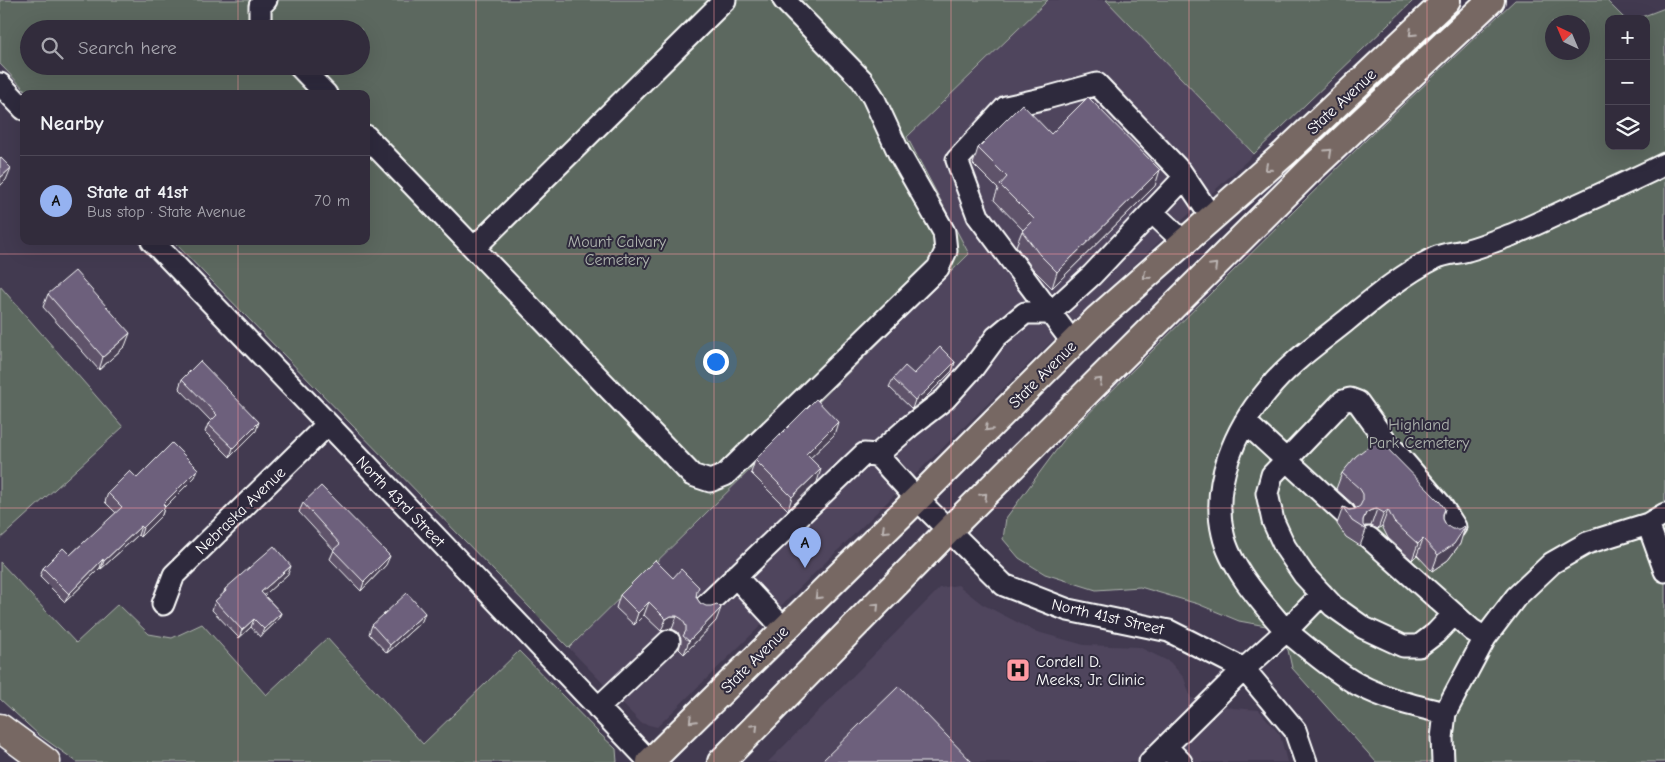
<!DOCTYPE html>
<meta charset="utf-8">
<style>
body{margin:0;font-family:"Comic Neue",sans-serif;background:#3a3443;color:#f1f3f6}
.controls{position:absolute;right:15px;top:15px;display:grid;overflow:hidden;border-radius:10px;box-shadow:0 5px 20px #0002}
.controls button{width:45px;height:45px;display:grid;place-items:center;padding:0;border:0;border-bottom:1px solid #4d4856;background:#322c3c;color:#f1f3f6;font:25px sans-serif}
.compass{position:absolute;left:1545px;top:15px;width:45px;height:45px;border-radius:50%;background:#322c3c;box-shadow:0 5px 20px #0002;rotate:316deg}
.you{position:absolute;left:715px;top:361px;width:18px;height:18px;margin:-12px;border:4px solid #fff;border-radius:50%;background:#1a73e8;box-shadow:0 0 0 8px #1a73e833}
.badge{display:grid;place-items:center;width:32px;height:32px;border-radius:50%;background:#95b2f1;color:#111;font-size:16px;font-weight:700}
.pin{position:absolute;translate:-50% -41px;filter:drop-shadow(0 1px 2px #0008)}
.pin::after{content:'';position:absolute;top:26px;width:18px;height:15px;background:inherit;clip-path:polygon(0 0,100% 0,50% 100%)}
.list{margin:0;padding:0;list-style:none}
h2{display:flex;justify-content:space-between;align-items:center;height:65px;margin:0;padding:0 20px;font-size:21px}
h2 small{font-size:16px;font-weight:400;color:#a8a7af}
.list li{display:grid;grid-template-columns:32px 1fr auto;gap:15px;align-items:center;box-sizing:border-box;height:90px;padding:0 20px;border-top:1px solid #4d4856}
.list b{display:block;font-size:19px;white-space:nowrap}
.list p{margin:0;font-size:16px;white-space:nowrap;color:#a8a7af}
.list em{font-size:16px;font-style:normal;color:#a8a7af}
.icon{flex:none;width:28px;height:28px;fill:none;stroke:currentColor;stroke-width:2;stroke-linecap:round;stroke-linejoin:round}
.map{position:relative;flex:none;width:1665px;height:762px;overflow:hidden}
.search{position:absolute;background:#322c3c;box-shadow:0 5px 20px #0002;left:20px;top:20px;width:350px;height:55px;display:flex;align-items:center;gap:12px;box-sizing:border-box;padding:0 18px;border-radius:28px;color:#a8a7af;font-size:19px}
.panel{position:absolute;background:#322c3c;box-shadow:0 5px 20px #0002;left:20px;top:90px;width:350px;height:155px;border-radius:10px}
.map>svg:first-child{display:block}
</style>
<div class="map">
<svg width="1665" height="762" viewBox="0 0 1665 762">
<rect width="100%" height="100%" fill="#423a50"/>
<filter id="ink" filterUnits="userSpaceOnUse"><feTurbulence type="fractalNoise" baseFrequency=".02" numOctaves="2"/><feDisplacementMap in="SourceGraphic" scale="10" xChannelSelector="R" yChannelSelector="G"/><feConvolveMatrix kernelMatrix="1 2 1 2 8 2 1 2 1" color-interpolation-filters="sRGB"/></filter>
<g filter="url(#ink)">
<path fill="#4f455d" d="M1048,0H1106L1254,154L1054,339L657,727L641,723L569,648L969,254L907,137Z
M958,585L982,604L1034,631L1084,645L1139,647L1170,662L1184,678L1191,698L1233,708L1259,710L1280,735L1287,762H768L940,588Z"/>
<path fill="#5c685e" stroke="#aeb4ae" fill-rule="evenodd" d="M0,0H1048L907,137L969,254L569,648L173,241H366V94H29L0,64ZM29,29H361V66H29Z
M1106,0H1414L1254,154Z
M1515,0H1606L1625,19H1609V146H1646V19H1636L1665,8V762H1376L1292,668L1288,650L1266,626L1239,621L1198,604L1140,587L1096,590L1045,574L1019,558L1003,539L1006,518L1069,433L1370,136ZM1552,22H1582V52H1552Z
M0,286L123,427L0,539Z
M0,562L76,643L118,604L149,634L172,638L202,624L266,695L327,638L423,744L519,651L600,734L616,749L617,762H77L39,735L0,699Z"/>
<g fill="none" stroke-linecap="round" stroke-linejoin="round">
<g stroke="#fff" stroke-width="25">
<path id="minor" d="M263,29L260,26V6L266,0
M299,66L326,94
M0,84L24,109
M366,136L692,475L710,481L725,475L938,268L946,251L944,232L899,153L873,97L862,80L784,0
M1152,212L1184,242
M152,241L328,424L650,762
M474,248L725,0
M1073,343L978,216L957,160L1006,107L1046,98L1097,84L1181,172L1212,218
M1245,422L1345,514
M877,455L910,426L945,399L973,368L996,337L1025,313H1050L1092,275L1184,178
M1665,514L1648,524L1665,571
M1449,533L1455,527L1441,505L1386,441L1358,402L1350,399L1343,401L1272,475L1267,493L1273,521L1285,547L1304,575L1333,606L1364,628L1403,646H1419L1436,633L1454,614
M1369,538L1472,630L1485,638
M735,576L784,629
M1322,594L1286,631C1309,649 1332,670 1357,684C1385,699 1415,706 1445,713L1442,738L1443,762
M163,604L174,575L328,424
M704,607L864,454L877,455L917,499L1004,585L1068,610L1169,631L1244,669L1295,730L1306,762
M598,708L669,641
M1445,713L1485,638L1516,597L1552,563L1587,543L1648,524
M1166,747L1181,762
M1150,762L1244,669L1286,631C1264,605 1230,568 1223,534C1211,484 1235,429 1267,391C1289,363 1319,343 1346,321C1374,298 1403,274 1435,258C1445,253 1458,253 1468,250C1483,246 1497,240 1511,235C1528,228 1545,220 1562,212C1597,196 1631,181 1665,164"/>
</g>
<g stroke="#fff" stroke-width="30">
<path id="major" d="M650,762L917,499L1097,319L1285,153L1447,0
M721,762L949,530L1310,170L1491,0"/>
</g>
<g stroke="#fff" stroke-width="31">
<path id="highway" d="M0,728L46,762"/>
</g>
<use href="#minor" stroke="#2f2a3d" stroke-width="21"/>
<use href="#major" stroke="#776864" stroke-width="26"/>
<use href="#highway" stroke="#776864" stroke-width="28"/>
</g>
<path fill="#5e536b" stroke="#fff" d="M1051,134L1155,186L1052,288L1033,269L1016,246L1022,231L1023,230L994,200L998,189L973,164L978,148Z
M48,294L125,346L99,370L43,307Z
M955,362L952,371L922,401L912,409L889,387L893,379L914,374Z
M182,379L256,431L230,457L205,432L208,424L211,421L179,388Z
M834,435L810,458L817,482L788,510L751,473L755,460Z
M1342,473L1445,509L1443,516V519L1446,525L1460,544L1448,560L1432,571L1417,555L1412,560L1388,538L1382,526L1378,529L1371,526L1364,527L1366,530L1360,546L1346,537L1337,524L1343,507L1349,510L1356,509L1354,505L1336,489Z
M195,477L164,508L162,515L140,537L138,535L101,569L100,568L65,602L40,577L43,568L70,555L116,513L105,502L108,493L137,478Z
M303,503L386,565L361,591L330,559L334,550L299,512Z
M288,574L264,595L281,613L277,621L260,637L251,627L239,638L212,610L215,601L223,595L225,589Z
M673,578L696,594V597L700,603L716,621L684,654L679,649L681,642V639L678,632L672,629H667L661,631L644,615L634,625L616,608L620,595Z
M422,621L387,653L369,634L372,625Z"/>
<path fill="#4c4357" stroke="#fff" d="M11,168L6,180L0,186V178Z
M1160,170L1155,186L1052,288L1057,272Z
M130,333L125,346L99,370L103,357Z
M955,362L952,371L922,401L912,409L915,400Z
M259,422L256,431L230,457L233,448Z
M838,422L834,435L801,467L806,454Z
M198,469L195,477L164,508L162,515L140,537L143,528L163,504Z
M821,469L817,482L788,510L792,497Z
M1377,509L1371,526H1365L1362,528L1363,520L1366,513L1371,510Z
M1388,510L1382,526L1378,529L1384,513Z
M141,526L138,535L101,569L104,561Z
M1465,527L1460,544L1448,560L1432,571L1438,555Z
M1423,539L1417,555L1412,560L1418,544Z
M390,556L386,565L361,591L364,582Z
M103,559L100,568L65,602L69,594Z
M291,566L288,574L258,601L261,592Z
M649,602L644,615L634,625L638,613Z
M721,608L716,621L684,654L689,641Z
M281,613L277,621L260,637L264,629Z
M425,613L422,621L387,653L390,645Z
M671,616H677L672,629H667L661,631L666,619Z
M254,619L251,627L239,638L242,630Z"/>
<path fill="#6d607c" stroke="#fff" d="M1088,97L1160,170L1057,272L1039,254L1022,231L1034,219L1000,185L1007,177L978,148L1022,104L1051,134Z
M0,157L11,168L0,178Z
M75,271L130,333L103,357L48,294Z
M940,347L955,362L925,392L915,400L893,379L905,366L914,374Z
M200,361L259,422L233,448L208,424L217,415L182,379Z
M816,399L838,422L806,454L821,469L792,497L755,460Z
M1378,439L1440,502L1445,509L1443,514V519L1446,525L1452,529H1459L1464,526L1465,527L1454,544L1438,555L1423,539L1418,544L1394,522L1388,510L1384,513L1377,509L1371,510L1366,513L1363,520V525L1366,530L1352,521L1343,507L1349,510L1355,509L1360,506L1363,500V494L1360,489L1342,473L1356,456Z
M172,443L198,469L163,504L165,506L143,528L141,526L104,561L103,559L69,594L43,568L63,548L70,555L122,507L108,493L130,471L137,478Z
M321,486L390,556L364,582L333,550L340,544L303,503Z
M274,546L291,566L261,592L281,613L264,629L254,619L242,630L215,601L226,591L225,589Z
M655,560L673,578L681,569L699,587L697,591L696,597L700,603L706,606H711L717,604L721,608L689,641L683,636L686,631V626L682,619L677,616H671L666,619L649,602L638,613L620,595Z
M407,593L425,613L390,645L372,625Z
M899,686L972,762H821Z"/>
<defs><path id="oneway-chevron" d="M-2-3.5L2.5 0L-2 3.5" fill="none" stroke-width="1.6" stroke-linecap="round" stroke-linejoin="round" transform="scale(1.25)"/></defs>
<g stroke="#bbb4b2">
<use href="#oneway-chevron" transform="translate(1412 33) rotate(137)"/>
<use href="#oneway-chevron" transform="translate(1329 152) rotate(-43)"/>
<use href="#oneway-chevron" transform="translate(1268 168) rotate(139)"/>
<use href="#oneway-chevron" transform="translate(1214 266) rotate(-45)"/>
<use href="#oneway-chevron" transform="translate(1146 276) rotate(139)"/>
<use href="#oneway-chevron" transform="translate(1099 381) rotate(-45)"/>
<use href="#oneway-chevron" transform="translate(988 428) rotate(135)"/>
<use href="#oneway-chevron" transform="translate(984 496) rotate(-45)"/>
<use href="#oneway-chevron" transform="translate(885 530) rotate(136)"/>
<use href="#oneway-chevron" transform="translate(818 596) rotate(136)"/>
<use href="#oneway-chevron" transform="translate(876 606) rotate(-46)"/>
<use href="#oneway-chevron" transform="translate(692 720) rotate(135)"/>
<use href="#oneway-chevron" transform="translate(755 727) rotate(-45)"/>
</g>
</g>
<path fill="none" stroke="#ff9aa2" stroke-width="1" stroke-opacity="0.55" d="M238,0V29M476,0V762M714,0V762M951,0V762M1189,0V762M1427,0V762M238,66V94M238,241V762M0,254H1665M0,508H1665"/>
<defs>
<g id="hospital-square" transform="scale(1.25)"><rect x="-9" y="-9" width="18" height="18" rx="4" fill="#ff9aa2" stroke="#2f2a3d"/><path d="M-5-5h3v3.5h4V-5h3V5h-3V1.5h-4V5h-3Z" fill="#111"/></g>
</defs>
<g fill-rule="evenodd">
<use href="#hospital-square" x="1018" y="670"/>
</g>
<g text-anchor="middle" stroke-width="4" stroke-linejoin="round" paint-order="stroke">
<g font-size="16" fill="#fff" stroke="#2f2a3d">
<text transform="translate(1341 101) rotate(-43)" y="6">State Avenue</text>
<text transform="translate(1042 374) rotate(-45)" y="6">State Avenue</text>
<text transform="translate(401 501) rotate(46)" y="6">North 43rd Street</text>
<text transform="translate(240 510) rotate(-44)" y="6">Nebraska Avenue</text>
<text transform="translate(1108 616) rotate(13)" y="6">North 41st Street</text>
<text transform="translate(754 659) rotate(-45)" y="6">State Avenue</text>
</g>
<g font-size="16" fill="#aeb4ae" stroke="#2f2a3d">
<text x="617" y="247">Mount Calvary<tspan x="617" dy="18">Cemetery</tspan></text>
<text x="1419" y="430">Highland<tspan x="1419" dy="18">Park Cemetery</tspan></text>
</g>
<g font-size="16" fill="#fff" stroke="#2f2a3d" text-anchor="start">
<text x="1036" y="667">Cordell D.<tspan x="1036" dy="18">Meeks, Jr. Clinic</tspan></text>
</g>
</g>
</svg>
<div class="controls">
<button>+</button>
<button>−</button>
<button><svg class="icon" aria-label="layers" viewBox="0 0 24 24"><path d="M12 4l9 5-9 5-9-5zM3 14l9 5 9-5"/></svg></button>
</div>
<svg class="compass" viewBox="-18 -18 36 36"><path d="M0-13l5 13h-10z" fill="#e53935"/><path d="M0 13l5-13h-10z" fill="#a8a7af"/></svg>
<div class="you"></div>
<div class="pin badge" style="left:805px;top:568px">A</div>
<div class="search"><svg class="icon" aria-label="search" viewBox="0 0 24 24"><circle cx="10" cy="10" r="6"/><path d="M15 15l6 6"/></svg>Search here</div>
<section class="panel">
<h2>Nearby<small></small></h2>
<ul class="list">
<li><span class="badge">A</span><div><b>State at 41st</b><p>Bus stop · State Avenue</p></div><em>70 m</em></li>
</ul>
</section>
</div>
